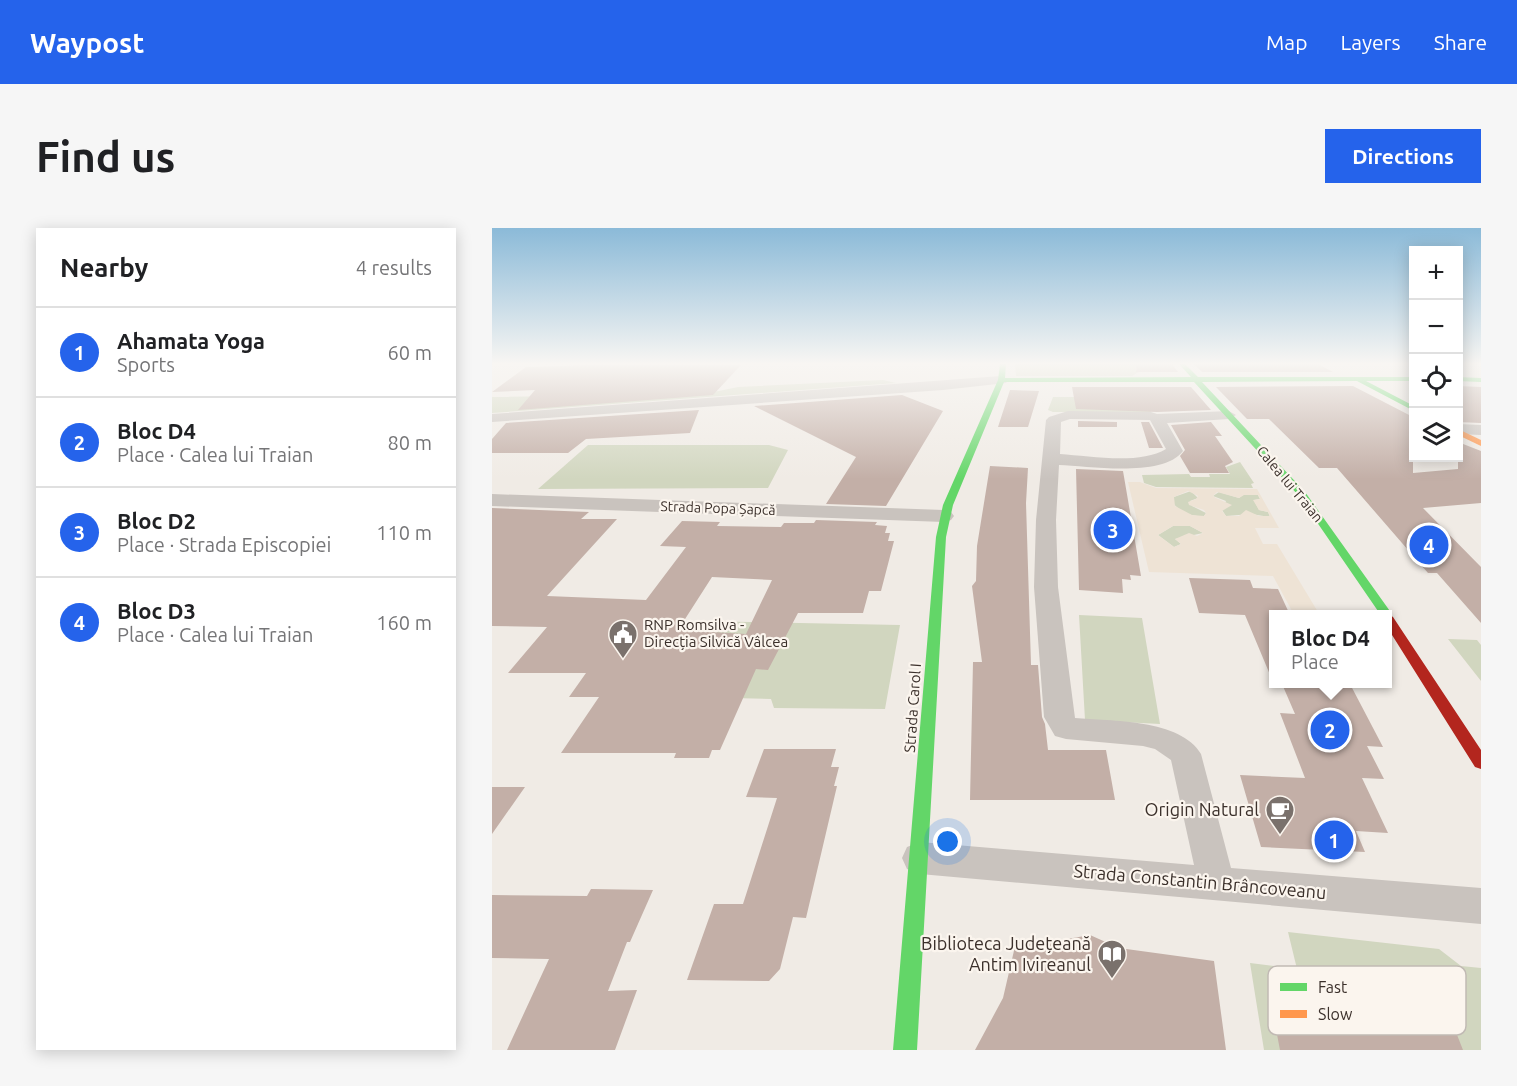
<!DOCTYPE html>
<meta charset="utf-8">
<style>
body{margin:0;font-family:Ubuntu,sans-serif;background:#f6f6f6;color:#202124}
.controls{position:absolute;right:18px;top:18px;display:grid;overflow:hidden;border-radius:0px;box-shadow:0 3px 15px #0003}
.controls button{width:54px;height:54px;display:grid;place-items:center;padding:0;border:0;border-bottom:2px solid #e0e0e0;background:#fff;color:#202124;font:30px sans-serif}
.you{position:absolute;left:456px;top:614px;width:21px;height:21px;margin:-15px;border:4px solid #fff;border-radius:50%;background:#1a73e8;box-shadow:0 0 0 9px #1a73e833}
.badge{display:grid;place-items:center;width:39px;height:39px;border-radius:50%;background:#2563eb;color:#fff;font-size:20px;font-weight:700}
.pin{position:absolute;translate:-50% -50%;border:3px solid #fff;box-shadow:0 2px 6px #0006}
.popup{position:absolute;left:777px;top:382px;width:123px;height:78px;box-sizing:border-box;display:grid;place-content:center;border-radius:0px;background:#fff;filter:drop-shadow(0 2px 4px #0005);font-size:20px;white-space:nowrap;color:#757577}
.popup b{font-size:22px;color:#202124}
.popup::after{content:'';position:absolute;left:50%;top:100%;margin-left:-12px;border:12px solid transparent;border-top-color:#fff}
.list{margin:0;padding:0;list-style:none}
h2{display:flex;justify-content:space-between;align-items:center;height:78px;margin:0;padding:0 24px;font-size:26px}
h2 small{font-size:20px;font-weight:400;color:#757577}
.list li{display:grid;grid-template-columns:39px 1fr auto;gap:18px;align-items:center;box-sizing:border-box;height:90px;padding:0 24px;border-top:2px solid #e0e0e0}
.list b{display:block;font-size:22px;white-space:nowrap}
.list p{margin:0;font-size:20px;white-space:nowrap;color:#757577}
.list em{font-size:20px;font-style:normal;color:#757577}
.icon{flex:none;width:33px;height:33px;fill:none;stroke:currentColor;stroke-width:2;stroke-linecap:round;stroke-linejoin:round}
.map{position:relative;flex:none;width:989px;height:822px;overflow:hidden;border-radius:0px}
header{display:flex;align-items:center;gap:36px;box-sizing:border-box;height:84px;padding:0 30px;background:#2563eb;color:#fff}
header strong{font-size:28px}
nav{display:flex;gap:33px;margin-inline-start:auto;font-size:21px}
.intro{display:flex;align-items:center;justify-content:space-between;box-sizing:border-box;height:144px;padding:0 36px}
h1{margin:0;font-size:42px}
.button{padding:15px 27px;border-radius:0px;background:#2563eb;color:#fff;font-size:21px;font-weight:700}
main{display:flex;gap:36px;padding:0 36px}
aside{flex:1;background:#fff;border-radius:0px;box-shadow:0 3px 15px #0003}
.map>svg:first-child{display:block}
</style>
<header>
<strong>Waypost</strong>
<nav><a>Map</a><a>Layers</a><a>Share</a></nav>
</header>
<div class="intro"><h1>Find us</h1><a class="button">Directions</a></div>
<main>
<aside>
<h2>Nearby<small>4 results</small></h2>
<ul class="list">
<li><span class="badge">1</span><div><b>Ahamata Yoga</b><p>Sports</p></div><em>60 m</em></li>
<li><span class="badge">2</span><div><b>Bloc D4</b><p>Place · Calea lui Traian</p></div><em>80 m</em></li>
<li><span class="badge">3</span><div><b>Bloc D2</b><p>Place · Strada Episcopiei</p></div><em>110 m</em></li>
<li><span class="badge">4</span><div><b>Bloc D3</b><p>Place · Calea lui Traian</p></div><em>160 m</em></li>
</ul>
</aside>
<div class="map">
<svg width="989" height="822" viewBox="0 0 989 822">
<rect width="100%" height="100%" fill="#f0ebe5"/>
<path fill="#d1d6bf" d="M523,136H656L657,138L640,148H524Z
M391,152L404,155L0,185V169L212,166L246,159Z
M561,169H651L659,184H561L556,182Z
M96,217H277L296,222L276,260L46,261Z
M748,234L762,255L759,256L761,260L664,259L652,255L650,247L697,246L699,249H718L717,246H738L734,239Z
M699,263L706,270L698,273L700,278L714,285L712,288C700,289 688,284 681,275L682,269Z
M727,264L747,270L751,267H766L768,271L762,272L767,282L776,284L778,289L759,286L734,288L730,282L734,273L721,268Z
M681,298H698L711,305L683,311L689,316L682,319L666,307Z
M587,387L650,390L668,496L593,492Z
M201,393L408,397L393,481L282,480L279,471L157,468Z
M956,411L985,412L989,417V453Z
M796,704L947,721L969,738L989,740V822H772L758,735L805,741Z"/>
<path fill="#eee3d5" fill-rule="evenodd" d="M636,254H648L664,260L765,261L787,300H763L771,316H785L826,384L800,383L781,348L657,344ZM696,263L706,268L704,271L696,274L697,277L712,282L714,285L712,288L700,287L683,278L682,269ZM725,264L747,270L752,267H766L768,271L761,272L767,282L776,284L778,288H767L754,282L747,288H734L730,283L740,277L724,270L721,268ZM681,298H698L711,305L705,308L697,305L683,311L689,316L682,319L666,307Z"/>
<path fill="#c3afa7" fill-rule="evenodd" d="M645,136H680L686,144H644Z
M702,136H826L841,144H710Z
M102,137H249L221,167L26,182L43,162L0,164L34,139Z
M861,158L921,189V245L966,241V214L989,223V275L931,280L989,339V395L945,345H936L845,240H827L777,191H755L724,159Z
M966,158L989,159V195L966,194Z
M580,159H699L719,182L665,184L584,181Z
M518,162L547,163L536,199H506Z
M410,167L451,183L394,278L334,276L364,229L262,178Z
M207,182L198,205L94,211L76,225H0V211L14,195Z
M586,193L625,194V199H586Z
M649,194H657L671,220H657Z
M719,194L730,208H723L741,234L733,238L737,245H698L688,228L693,222L679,197Z
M498,238L536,240L534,275L539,437H546L550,489L553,496L556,522H614L623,572H478L481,434H490L480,358L484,353L485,318Z
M584,241L631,243L649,348L638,347L639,352L630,351L631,365L587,362Z
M0,280L97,284L89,291H125L55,368L154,372L194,319L168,318L190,293L228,294L225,298L289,299L292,295H322L324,292L385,294L383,297L395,298L393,305H398L396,313H402L389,363H377L371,385H306L276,442L264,441L228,522H220L217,530H182L184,525H69L107,469H77L94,445H16L55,399L0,398ZM220,349L280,352L254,406L186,402Z
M697,350L758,352L761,360L786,361L798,387H781V454L753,387L707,385Z
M790,456H858L891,519L875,518L892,551L870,550L896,605L864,603L873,624L769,619L748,547L813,550L788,485L803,486Z
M272,521H344L339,539H347L342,558H345L314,690L301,689L288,741L277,753L195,752L222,676H251L285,570L254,569Z
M0,559H33L0,606Z
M99,661L161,662L138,714H135L116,763L145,762L123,822H15L57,731L0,730V667L95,668Z
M598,707L627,720L722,733L734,822H483L511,770L524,714L564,713Z
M884,749L945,756L971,822H788L779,775L816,779L811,759L890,768Z"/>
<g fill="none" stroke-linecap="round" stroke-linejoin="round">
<path fill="#c9c3be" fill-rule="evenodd" d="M509,148L516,152L514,155L451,162L0,194V186Z
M576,183L659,184L665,186L737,183L744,187L737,191L675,195L691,223C671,250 597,238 567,237L564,292L566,359L583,490C618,493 689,491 709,526L739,640L989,660V696L428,646L415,641L410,630L415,619L428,614L702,637L679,532L663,521L651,518L574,511L563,508L552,489L542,359L544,292L554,192L557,189ZM578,191L658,192L674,221C648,237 598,228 568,226L569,194Z
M966,196L989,197V207L966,206Z
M0,266L452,282L459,284L462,288L459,292L452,294L0,278Z"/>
<path fill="#63d668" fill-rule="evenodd" d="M508,136H514L513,150L699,149L687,136H693L706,149H922V153H874L922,178V183L865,153L710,154L813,264L900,386L895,390V386H888L807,268L702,154H512L461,277L454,309L425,822H401L444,309L451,277L506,152Z
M966,149L989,150V154L966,153Z"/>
<path fill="#ff974d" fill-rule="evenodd" d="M966,201L989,212V218L966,207Z"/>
<path fill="#b3261e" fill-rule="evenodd" d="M895,385L901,389L989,522V541L983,539L895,399V386H890Z"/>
</g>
<linearGradient id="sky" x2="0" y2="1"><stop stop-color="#8bbad8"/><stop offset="0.54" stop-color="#f8f6f3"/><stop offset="1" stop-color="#f8f6f3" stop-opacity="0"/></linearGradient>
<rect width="989" height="251" fill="url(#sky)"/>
<defs>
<g id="civic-pin" transform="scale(1.5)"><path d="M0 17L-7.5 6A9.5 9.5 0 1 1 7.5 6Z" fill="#7a716c" stroke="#fbf5ee"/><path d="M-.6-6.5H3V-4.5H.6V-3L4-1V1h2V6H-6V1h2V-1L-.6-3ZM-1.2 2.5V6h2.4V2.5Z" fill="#fff"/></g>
<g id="cafe-pin" transform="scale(1.5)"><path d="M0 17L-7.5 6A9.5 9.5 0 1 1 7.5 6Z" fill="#7a716c" stroke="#fbf5ee"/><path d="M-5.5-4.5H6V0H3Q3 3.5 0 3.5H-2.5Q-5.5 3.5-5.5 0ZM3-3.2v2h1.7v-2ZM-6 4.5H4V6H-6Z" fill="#fff"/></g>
<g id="library-pin" transform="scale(1.5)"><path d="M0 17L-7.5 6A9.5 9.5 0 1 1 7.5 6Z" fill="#7a716c" stroke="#fbf5ee"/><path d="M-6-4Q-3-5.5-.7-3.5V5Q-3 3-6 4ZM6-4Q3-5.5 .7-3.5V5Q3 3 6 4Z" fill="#fff"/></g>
</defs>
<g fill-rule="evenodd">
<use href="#civic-pin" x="131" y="406"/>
<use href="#cafe-pin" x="788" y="582"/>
<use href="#library-pin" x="620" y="726"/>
</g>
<g text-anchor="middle" stroke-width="4.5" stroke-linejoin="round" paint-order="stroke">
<g font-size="14" fill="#3b302b" stroke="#fbf5ee">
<text transform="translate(798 256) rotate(50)" y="5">Calea lui Traian</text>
<text transform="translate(226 280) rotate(2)" y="5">Strada Popa Șapcă</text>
</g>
<g font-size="15" fill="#3b302b" stroke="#fbf5ee" text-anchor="start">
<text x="152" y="402">RNP Romsilva -<tspan x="152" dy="17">Direcția Silvică Vâlcea</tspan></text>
</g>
<g font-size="15" fill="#3b302b" stroke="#fbf5ee">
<text transform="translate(421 480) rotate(-86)" y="5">Strada Carol I</text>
</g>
<g font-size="18" fill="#3b302b" stroke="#fbf5ee" text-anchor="end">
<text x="767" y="588">Origin Natural</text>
<text x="599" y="722">Biblioteca Județeană<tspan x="599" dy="21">Antim Ivireanul</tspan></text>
</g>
<g font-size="18" fill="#3b302b" stroke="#fbf5ee">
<text transform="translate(708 654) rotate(5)" y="6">Strada Constantin Brâncoveanu</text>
</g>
</g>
<rect x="776" y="738" width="198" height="69" rx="9" fill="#fbf5ee" stroke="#c1bab4" stroke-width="1.5"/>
<rect x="788" y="755" width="27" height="8" fill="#63d668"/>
<rect x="788" y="782" width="27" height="8" fill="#ff974d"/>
<g font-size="16" fill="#3b302b">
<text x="826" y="765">Fast</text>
<text x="826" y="792">Slow</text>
</g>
</svg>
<div class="controls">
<button>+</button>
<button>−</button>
<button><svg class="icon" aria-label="locate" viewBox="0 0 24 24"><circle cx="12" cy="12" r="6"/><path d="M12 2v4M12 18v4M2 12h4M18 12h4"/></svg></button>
<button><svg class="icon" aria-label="layers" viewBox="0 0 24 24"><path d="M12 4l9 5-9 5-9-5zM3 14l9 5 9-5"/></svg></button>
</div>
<div class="you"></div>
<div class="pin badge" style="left:842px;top:612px">1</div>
<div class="pin badge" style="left:838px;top:502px">2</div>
<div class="popup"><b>Bloc D4</b>Place</div>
<div class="pin badge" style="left:621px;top:302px">3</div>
<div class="pin badge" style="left:937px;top:317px">4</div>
</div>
</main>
